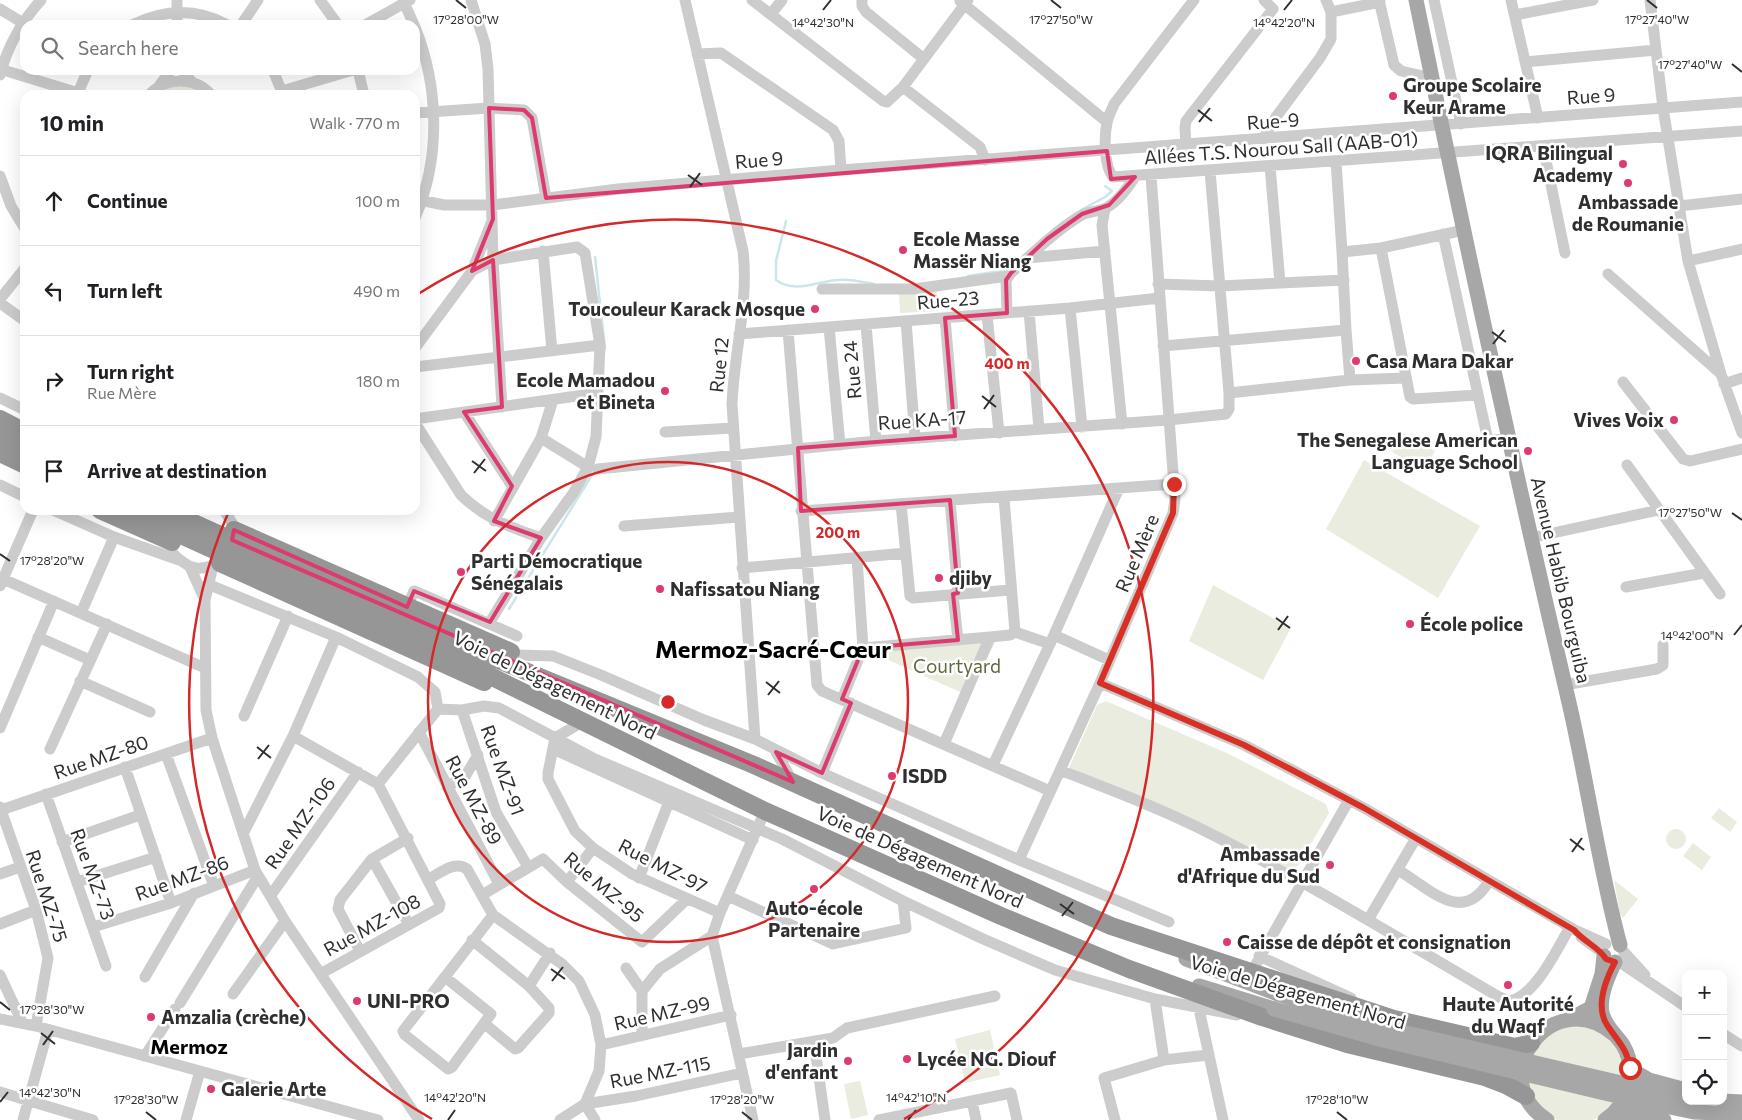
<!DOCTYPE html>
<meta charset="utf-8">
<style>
body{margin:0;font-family:Commissioner,sans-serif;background:#f6f6f6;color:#202124}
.controls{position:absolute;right:15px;bottom:15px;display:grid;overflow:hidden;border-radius:10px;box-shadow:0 5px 20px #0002}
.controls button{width:45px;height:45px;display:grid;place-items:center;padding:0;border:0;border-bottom:1px solid #e0e0e0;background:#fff;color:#202124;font:25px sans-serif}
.stop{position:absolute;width:15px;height:15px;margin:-11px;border:4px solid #d93025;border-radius:50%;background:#fff}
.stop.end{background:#d93025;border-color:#fff;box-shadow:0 1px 5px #0008}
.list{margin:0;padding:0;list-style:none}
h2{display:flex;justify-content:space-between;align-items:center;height:65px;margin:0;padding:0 20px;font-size:21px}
h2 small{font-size:16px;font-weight:400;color:#757577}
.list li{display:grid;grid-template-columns:32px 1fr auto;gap:15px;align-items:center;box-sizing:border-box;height:90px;padding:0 20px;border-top:1px solid #e0e0e0}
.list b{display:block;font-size:19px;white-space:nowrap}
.list p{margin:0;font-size:16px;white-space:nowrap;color:#757577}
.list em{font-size:16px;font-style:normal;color:#757577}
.icon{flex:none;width:28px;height:28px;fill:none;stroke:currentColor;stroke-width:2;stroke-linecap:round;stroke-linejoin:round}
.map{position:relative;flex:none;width:1742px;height:1120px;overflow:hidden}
.search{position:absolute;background:#fff;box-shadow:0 5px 20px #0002;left:20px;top:20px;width:400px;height:55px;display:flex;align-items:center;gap:12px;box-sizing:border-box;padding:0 18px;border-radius:15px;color:#757577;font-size:19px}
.panel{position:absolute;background:#fff;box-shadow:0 5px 20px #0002;left:20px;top:90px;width:400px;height:425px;border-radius:15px}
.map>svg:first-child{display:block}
</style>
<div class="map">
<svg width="1742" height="1120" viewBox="0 0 1742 1120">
<rect width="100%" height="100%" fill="#fff"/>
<path fill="#e9ecde" d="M185,84L207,95H154L161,89Z
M937,291L938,311L900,313L899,293Z
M1403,433L1435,451L1424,470L1392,452Z
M1364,460L1480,526L1438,598L1326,529Z
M1213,585L1291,628L1263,680L1189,641Z
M996,640L969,696L877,655L881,649Z
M1106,701L1229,754L1326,804L1329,813L1298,866L1288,868C1216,830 1145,796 1069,768L1097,705Z
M1719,808L1737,822L1730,832L1711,818Z
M1666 839a10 10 0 1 1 20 0a10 10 0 1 1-20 0Z
M1693,843L1711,857L1702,870L1683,856Z
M1614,880L1638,899L1623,918L1620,914Z
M1573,1025L1600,1031L1617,1048L1624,1067L1620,1095L1601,1116L1593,1120H1557L1550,1116L1537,1105L1526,1073L1542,1037Z
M990,1030L1000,1075L965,1083L955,1039Z
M860,1081L868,1115L851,1119L844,1084Z"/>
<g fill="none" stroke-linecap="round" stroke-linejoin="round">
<path stroke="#cbe6eb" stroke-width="2.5" d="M1081,210L1105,197L1112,191L1105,186
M786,221L776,261V280C795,294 817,281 838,280C849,279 863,282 874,284
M595,257L605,349
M968,276L1007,270
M509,609L592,475L593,469"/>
<path stroke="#ccc" stroke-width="11" d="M177,0V25
M320,0L338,25
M403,0L414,25
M471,0L485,44L488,69L493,260L502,407
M685,0L743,251C749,302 734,352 732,404L755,739
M752,0L883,101L887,102L903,87L968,0
M862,0V6L866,12L924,59
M1194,0L1114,104C1112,110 1108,116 1107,123C1104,137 1104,166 1113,177L1742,131
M1379,0L1394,65L1401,71L1432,78
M1434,0L1461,124
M1511,0L1538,118
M1650,0L1663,108L1688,261L1721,374L1742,433
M960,1L1107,122
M0,9L23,23
M1331,12L1380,2
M771,14L782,0
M1515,15L1593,0
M132,25C164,9 197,8 228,25
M241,25L258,0
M365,25L410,0
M415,27C439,87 441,158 415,218
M697,54L721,53L833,130L839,141L841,170
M1525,62L1656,50
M0,69L85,95
M181,70L192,82
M273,70L283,95
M358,70L364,95
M0,75C7,48 22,21 41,0
M159,86L171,70
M903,87L980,147L985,160
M282,91L353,70
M77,95L88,70
M149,95C165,77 195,76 211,95
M415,113L489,108L524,110L532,118L546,198
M1263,139L1273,121L1320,58L1331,39V12L1326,0
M1186,145L1185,128L1186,121L1273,9L1264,0
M1543,146L1565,253
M1336,161L1342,252
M1270,166L1280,283
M0,176L11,206L25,229
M415,199L444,205H493L618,189L841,170L1742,102
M1679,206L1742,199
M1105,209L1102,225L1122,424
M1443,234L1487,436L1491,440L1509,439
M1381,248L1410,397L1413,399L1478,395
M543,251L552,351
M1027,258L1105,251
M1688,261L1742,249
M472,271L492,221
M1608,274L1721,374
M1158,284L1220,286L1344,280
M822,289H914L1008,276
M0,299L25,268
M0,303L25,321
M1070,308L1082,427
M1029,311L1039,429
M1007,313L1006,280L1011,273C1033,253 1054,232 1080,216C1088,211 1098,212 1106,208C1119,201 1127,188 1135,177
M987,315L999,433
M945,318L955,436
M906,321L915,438
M866,325L876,441
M829,327L840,445
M788,330L817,685L822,691L1050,791
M1346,330L1350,380
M739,334L1070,308L1159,298
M1163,346L1346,330L1342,252L1381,248L1464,230
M415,348L472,271L493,260L577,247L585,253L600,345L596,437L588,467L574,492L541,538L490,622
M415,367L600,345
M1623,382L1683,459L1690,461L1742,449
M1724,384L1742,378
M1229,393L1350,380L1405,378
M0,398L25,410
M464,412L512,486
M415,419L598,393
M415,423L461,495C487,520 508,526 541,538
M665,432L733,428
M541,438L588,467
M1627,465L1720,594
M598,469L876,441L1168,420L1226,414L1229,409V393L1210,171
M0,485L25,497
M1004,498L1015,632L1050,644
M950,500L958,593
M901,504L910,596L913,598L1010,590
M53,510L114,537L179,560
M224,510L234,526V535
M801,511L1174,484
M494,521L541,438L553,400
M624,526L739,517
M172,537V553C188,568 197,573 218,563
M1530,538L1659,510
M213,566L205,600L206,710L212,738L255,870L285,921L419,1120
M190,567L205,600
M742,568L906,553
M3,579L205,668
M210,585L336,637L418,677L435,692L438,709
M0,586L33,510
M1626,587L1704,573
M953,594L958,640
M407,607L414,591L417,592L517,636
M81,613L114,537
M1054,635L1109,660
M38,637L90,660
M863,648L990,637L1010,635L1015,632
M517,655L553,656L601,675L704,720L755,739L822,773L1019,860L1169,922
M80,681L150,712
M1100,683L1244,745L1294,771L1364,808L1575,930L1606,944
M1564,685L1657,669L1663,665V645
M842,699L863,648L857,558
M462,710L496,812L528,867
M244,716L288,616
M577,725L555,738L548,773V779L575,831L593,848L632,874L720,913
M0,728L54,601
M419,732L499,884
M293,736L378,784L440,904L439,908L322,973
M944,744L990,637
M50,749L107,624
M553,749L753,840
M776,752L793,782
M166,754L214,886
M993,765L1050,644L1119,488
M125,767L171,903
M1060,770C1111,790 1162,809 1211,834C1309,883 1403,941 1499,997L1510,1001C1536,995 1557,949 1570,927
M822,773L851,703
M378,784L438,709L462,710L484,706L499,708L595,759L782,839L903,901L981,938L1055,970L1155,999L1237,1015
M447,787L466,775L478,755
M46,794L106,966
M0,807L36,910L48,958L36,1026
M1,810L212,738
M243,834L293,736L336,637
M62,842L140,815
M372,859L408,923
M1019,860L1100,683L1173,513L1175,499L1151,176
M1403,873C1433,892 1464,924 1489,881
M0,874L20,867
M639,878L669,802
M429,879C440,873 455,860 467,869L493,915L562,964L579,981L595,1015L601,1045L599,1071L585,1104L560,1120
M77,882L156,857
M567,882L593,848
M271,895L358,772
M482,895L543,859L567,882L642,942L687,899
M728,896L833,944L906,928L903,901
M1368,920L1416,838
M0,924L36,910
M93,927L171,903L255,870
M1581,937L1603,953
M472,940L529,986L549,1008V1013L518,1048L515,1049L485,1024
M360,951L338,909L340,900L372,859L408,838
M1623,951L1645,975
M1259,956L1351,998
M1618,961L1686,1007
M626,968L642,991V1035
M1251,973L1349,800
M0,975L22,1022
M145,977L194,893
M445,977L491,1014L452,1067L448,1069L405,1035L403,1031L493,915
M529,986L550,953
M642,991L660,969L712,936
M233,994L285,921
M1155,999L1164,1060
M180,1003L258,876
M1199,1009L1223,1120
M0,1019L36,1026L378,1120
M1723,1034L1742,1046
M814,1042L825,1120
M601,1045L731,1015
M739,1054L833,1038L847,1028L995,996
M145,1056L175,1009
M0,1092L93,1120
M972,1101L976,1120
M23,1120L48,1030
M186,1120L200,1071
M595,1120L585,1104L636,1096L742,1073
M753,1120L712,936L720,913L765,811
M879,1120L1011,1093L1017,1120
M1115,1120L1104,1078L1164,1060L1208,1055"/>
<path stroke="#a7a7a7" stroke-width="15" d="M1416,0C1464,237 1515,472 1570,707C1588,786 1599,867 1620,945
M1186,959L1278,994
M1199,986L1274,1009
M1570,1019L1591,1008L1602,974L1604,956
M1630,1069L1649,1080L1686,1090
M1723,1101L1742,1102
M1609,1118L1629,1113L1664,1120
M1547,1120C1482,1078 1553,981 1615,1035
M1605,1120C1629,1104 1638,1071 1623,1045C1616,1035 1605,1026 1602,1013C1599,997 1608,976 1615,962"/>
<path stroke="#969696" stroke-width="18" d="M0,419L25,432
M0,434L25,446
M0,453L25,465
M100,510L172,542
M234,530L511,652
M220,563L484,682
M484,654L754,765L1111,926L1394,1019L1515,1047L1531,1043
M474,668L765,811L1001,916L1129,969L1262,1017L1347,1044L1485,1077L1506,1085L1526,1096"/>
<path stroke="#a7a7a7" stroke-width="15" d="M1278,994L1385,1028L1686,1098
M1274,1009L1383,1040L1613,1095
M1620,1097L1694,1112L1742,1114"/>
<path stroke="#969696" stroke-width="18" d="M126,510L474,668
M165,510L484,654"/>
</g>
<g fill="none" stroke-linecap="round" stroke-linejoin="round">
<path stroke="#d93025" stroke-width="6" d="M1174,484L1173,513L1100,683L1244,745L1294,771L1364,808L1574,930C1584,942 1599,947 1606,959L1615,962C1606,979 1595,1006 1607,1025C1617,1040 1628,1050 1630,1068"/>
</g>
<path fill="none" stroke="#de3a6d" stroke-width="4" stroke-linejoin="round" d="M489,108L524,110L532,118L546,198L1107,151L1111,179L1135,177L1109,205L1082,214L1047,239L1011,273L1006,280L1007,313L945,318L955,436L798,448L801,511L950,500L958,593L953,594L958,640L863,648L842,699L851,703L822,773L776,752L793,782L232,540L234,530L407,607L414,591L490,622L541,538L494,521L512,486L464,412L502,407L493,260L472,271L493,219Z"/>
<path fill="none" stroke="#2f2f2f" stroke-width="2" d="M456,0L466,8M1051,0L1061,8M1647,0L1657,8M823,10L831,0M1284,10L1292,0M1732,64L1742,72M1198,110L1212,121M1199,122L1210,108M688,175L702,185M690,187L700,173M1492,332L1506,342M1493,344L1504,330M982,396L996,407M984,409L994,395M472,461L486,471M474,473L485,459M1732,513L1742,520M0,554L10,561M1276,618L1290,628M1278,630L1288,616M1734,635L1742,625M766,682L780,693M768,695L779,681M257,747L271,758M258,759L269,745M1570,839L1584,850M1572,852L1582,838M1060,904L1074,914M1062,916L1073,902M551,969L565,979M552,981L563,967M0,1002L10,1010M41,1033L55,1044M43,1045L53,1031M0,1102L8,1092M146,1112L156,1120M742,1112L752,1120M1337,1112L1347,1120M448,1120L455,1110M908,1120L916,1110"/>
<g fill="none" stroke="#d62828" stroke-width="2.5">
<circle cx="668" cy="702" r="240"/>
<path d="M432 1119A479 479 0 0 1 229 511M418 294A479 479 0 1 1 904 1119"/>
</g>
<g fill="#de3a6d" stroke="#fff" stroke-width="2">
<circle cx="1393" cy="96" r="5"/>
<circle cx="1623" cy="164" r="5"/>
<circle cx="1628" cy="183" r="5"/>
<circle cx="903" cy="250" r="5"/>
<circle cx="815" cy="309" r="5"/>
<circle cx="1356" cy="361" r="5"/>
<circle cx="665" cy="391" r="5"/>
<circle cx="1674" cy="420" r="5"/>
<circle cx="1528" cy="451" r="5"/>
<circle cx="461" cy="572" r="5"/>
<circle cx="939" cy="578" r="5"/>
<circle cx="660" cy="589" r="5"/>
<circle cx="1410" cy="624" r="5"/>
<circle cx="892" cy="776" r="5"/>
<circle cx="1330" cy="865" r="5"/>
<circle cx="814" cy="889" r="5"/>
<circle cx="1227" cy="942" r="5"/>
<circle cx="1508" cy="985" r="5"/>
<circle cx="357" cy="1001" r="5"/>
<circle cx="151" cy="1017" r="5"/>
<circle cx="907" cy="1059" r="5"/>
<circle cx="848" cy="1061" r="5"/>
<circle cx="211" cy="1089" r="5"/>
</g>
<g text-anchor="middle" stroke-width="5" stroke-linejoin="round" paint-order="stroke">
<g font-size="19" font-weight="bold" fill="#2f2f2f" stroke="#fff" text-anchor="start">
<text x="1403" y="92">Groupe Scolaire<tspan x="1403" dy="22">Keur Arame</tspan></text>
<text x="1613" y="160" text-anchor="end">IQRA Bilingual<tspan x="1613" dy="22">Academy</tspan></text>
<text x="1628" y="209" text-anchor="middle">Ambassade<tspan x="1628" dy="22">de Roumanie</tspan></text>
<text x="913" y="246">Ecole Masse<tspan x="913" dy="22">Massër Niang</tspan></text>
<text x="805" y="316" text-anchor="end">Toucouleur Karack Mosque</text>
<text x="1366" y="368">Casa Mara Dakar</text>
<text x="655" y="387" text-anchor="end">Ecole Mamadou<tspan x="655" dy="22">et Bineta</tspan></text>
<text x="1664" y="427" text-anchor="end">Vives Voix</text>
<text x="1518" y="447" text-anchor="end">The Senegalese American<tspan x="1518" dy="22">Language School</tspan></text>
<text x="471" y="568">Parti Démocratique<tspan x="471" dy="22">Sénégalais</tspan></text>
<text x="949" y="585">djiby</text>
<text x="670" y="596">Nafissatou Niang</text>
<text x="1420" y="631">École police</text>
<text x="902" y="783">ISDD</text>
<text x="1320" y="861" text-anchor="end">Ambassade<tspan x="1320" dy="22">d'Afrique du Sud</tspan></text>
<text x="814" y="915" text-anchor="middle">Auto-école<tspan x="814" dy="22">Partenaire</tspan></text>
<text x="1237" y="949">Caisse de dépôt et consignation</text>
<text x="367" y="1008">UNI-PRO</text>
<text x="1508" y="1011" text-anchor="middle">Haute Autorité<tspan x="1508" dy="22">du Waqf</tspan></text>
<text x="161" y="1024">Amzalia (crèche)</text>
<text x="838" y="1057" text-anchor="end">Jardin<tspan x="838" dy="22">d'enfant</tspan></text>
<text x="917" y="1066">Lycée NG. Diouf</text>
<text x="221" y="1096">Galerie Arte</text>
</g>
<g font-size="19" fill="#2f2f2f" stroke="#fff">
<text transform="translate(1591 96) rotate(-4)" y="7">Rue 9</text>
<text transform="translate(1273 121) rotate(-4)" y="7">Rue-9</text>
<text transform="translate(1281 148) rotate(-4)" y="7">Allées T.S. Nourou Sall (AAB-01)</text>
<text transform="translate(759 160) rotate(-5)" y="7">Rue 9</text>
<text transform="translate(948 300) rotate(-5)" y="7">Rue-23</text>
<text transform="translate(719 365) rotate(-84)" y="7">Rue 12</text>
<text transform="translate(852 370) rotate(-95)" y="7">Rue 24</text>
<text transform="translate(922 420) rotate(-4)" y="7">Rue KA-17</text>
<text transform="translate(1137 553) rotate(-67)" y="7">Rue Mère</text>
<text transform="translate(1561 580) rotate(77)" y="7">Avenue Habib Bourguiba</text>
<text transform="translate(555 685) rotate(26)" y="7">Voie de Dégagement Nord</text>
<text transform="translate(101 757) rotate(-19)" y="7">Rue MZ-80</text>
<text transform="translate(503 770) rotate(70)" y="7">Rue MZ-91</text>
<text transform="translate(474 800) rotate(62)" y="7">Rue MZ-89</text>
<text transform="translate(300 823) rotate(-55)" y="7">Rue MZ-106</text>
<text transform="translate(920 857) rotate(24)" y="7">Voie de Dégagement Nord</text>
<text transform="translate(663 866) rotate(27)" y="7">Rue MZ-97</text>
<text transform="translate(93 874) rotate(70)" y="7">Rue MZ-73</text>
<text transform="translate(182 878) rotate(-20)" y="7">Rue MZ-86</text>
<text transform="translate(604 887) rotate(40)" y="7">Rue MZ-95</text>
<text transform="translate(47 896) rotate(72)" y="7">Rue MZ-75</text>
<text transform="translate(372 925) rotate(-29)" y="7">Rue MZ-108</text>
<text transform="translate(1298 992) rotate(16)" y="7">Voie de Dégagement Nord</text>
<text transform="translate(662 1013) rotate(-13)" y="7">Rue MZ-99</text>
<text transform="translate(660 1072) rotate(-11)" y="7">Rue MZ-115</text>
</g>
<g font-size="19" fill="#5d693e" stroke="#fff">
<text x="957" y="673">Courtyard</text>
</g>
<g font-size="20" font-weight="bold" fill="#000" stroke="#fff">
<text x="189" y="1054">Mermoz</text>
</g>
<g font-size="24" font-weight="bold" fill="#000" stroke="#fff">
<text x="773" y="658">Mermoz-Sacré-Cœur</text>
</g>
</g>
<g font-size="12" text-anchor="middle" fill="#2f2f2f" stroke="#fff" stroke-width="5" stroke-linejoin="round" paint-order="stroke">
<text x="1657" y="24">17°27'40"W</text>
<text x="466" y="24">17°28'00"W</text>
<text x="1061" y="24">17°27'50"W</text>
<text x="823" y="27">14°42'30"N</text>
<text x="1284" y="27">14°42'20"N</text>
<text x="1690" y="69">17°27'40"W</text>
<text x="1690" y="517">17°27'50"W</text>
<text x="52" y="565">17°28'20"W</text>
<text x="1692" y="640">14°42'00"N</text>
<text x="52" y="1014">17°28'30"W</text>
<text x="50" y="1097">14°42'30"N</text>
<text x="455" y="1102">14°42'20"N</text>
<text x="916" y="1102">14°42'10"N</text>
<text x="146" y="1104">17°28'30"W</text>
<text x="742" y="1104">17°28'20"W</text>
<text x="1337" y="1104">17°28'10"W</text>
</g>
<circle cx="668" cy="702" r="8" fill="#d62828" stroke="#fff" stroke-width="2.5"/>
<g font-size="15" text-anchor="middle" font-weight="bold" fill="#d62828" stroke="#fff" stroke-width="5" stroke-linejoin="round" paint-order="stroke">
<text x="1007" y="369">400 m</text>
<text x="838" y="538">200 m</text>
</g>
</svg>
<div class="controls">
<button>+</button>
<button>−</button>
<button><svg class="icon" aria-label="locate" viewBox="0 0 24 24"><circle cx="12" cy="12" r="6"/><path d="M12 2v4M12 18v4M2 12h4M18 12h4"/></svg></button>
</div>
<div class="stop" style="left:1630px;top:1068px"></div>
<div class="stop end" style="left:1174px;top:484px"></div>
<div class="search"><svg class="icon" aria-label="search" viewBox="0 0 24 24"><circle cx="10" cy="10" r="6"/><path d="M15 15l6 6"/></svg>Search here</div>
<section class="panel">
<h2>10 min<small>Walk · 770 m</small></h2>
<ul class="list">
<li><svg class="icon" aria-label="ahead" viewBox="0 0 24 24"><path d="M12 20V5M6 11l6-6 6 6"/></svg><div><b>Continue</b></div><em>100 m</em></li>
<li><svg class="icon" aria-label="left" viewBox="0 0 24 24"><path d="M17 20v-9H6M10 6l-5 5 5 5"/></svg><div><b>Turn left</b></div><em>490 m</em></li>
<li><svg class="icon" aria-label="right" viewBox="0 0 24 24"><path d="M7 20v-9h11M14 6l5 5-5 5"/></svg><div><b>Turn right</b><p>Rue Mère</p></div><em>180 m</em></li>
<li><svg class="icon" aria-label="arrive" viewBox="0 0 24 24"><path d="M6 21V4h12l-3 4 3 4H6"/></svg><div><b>Arrive at destination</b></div></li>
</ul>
</section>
</div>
